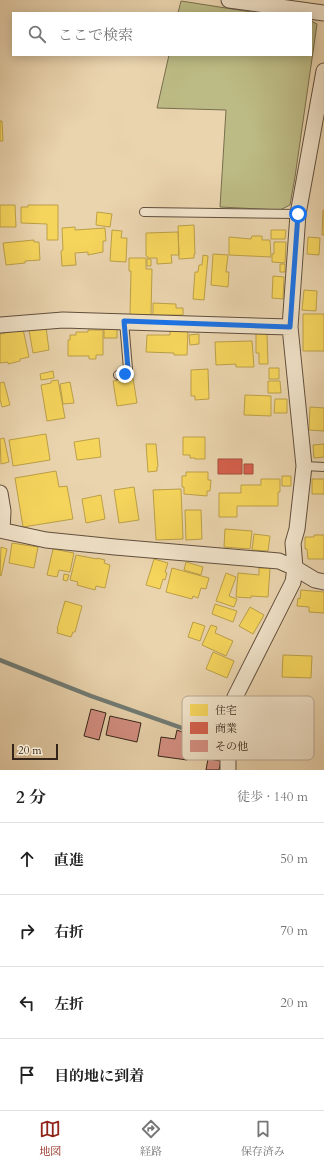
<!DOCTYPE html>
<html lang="ja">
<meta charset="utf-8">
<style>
body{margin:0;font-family:Cardo,"Noto Serif JP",serif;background:#f6f6f6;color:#222}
.scale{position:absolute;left:12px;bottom:10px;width:46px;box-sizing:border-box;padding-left:4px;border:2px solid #332318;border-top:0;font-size:11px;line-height:14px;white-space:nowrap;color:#332318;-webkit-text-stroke:3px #f1e3ca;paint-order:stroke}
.stop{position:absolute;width:12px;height:12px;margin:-9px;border:3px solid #1a73e8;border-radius:50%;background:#fff}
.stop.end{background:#1a73e8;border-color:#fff;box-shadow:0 1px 4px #0008}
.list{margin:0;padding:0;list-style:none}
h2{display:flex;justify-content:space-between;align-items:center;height:52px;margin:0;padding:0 16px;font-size:17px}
h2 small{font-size:13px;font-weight:400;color:#767676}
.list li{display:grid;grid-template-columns:26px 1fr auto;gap:12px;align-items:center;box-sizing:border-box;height:72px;padding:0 16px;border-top:1px solid #e0e0e0}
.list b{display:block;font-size:15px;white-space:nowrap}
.list em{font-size:13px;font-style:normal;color:#767676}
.icon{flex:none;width:22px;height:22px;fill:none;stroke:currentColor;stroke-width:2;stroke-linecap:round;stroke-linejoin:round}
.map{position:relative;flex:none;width:324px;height:770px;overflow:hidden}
.search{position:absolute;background:#fff;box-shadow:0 2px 10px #0003;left:12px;right:12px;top:12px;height:44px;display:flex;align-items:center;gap:10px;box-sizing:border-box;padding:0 14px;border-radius:0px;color:#767676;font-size:15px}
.sheet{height:340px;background:#fff}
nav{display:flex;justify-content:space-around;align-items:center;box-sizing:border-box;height:56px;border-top:1px solid #e0e0e0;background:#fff;font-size:11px;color:#767676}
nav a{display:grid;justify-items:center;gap:2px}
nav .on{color:#8f2418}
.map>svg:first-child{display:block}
</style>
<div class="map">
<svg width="324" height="770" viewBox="0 0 324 770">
<rect width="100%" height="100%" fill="#ead4ae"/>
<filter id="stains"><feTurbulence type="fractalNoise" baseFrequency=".005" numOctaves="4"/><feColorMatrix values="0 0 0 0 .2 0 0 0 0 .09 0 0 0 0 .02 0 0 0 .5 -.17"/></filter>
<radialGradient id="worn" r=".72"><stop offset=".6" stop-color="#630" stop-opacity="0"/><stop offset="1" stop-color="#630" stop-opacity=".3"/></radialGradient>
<path fill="#bdbb85" stroke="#786f4e" d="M181,1L258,13H178Z
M311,21L317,24L295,177L290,205L280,210L220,207L226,110L157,108L169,55H311Z"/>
<path fill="#f6d55c" stroke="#bca048" d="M0,121H2L3,141H0Z
M0,205H15L16,227H0Z
M28,205H58V240H47V224L21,223V207H28Z
M323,210H324V235H322Z
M97,212L112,214L110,227L96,225Z
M194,225L195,254H194V258L179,259L178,226Z
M75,227V230L105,228L106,241H103V252L88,255V252L75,253L76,265L62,266L61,251L63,250L62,228Z
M112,230L122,231L121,238H127L126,262L110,261Z
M271,230H286L285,239H271Z
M178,232L179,255H171L172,263L157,264V258H148L147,256H146V233Z
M252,236H262V240H270L271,257L229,255V237L251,239Z
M308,237L320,238L319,255L307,254Z
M34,240V242H39L40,260L25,261V263L6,265L3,243Z
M274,242H286L285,263L272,262V254H274Z
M213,254L228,255L226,272H229L228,287L211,285Z
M203,255L208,256L204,300L193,299L195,272H198L199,265H202Z
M129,258H146V269H152L151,315H130L131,271H129Z
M147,259H151V266H147Z
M280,264H285V272H280Z
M273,276L284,277L283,299L272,298Z
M304,290L317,291L316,311L302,310Z
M153,303L176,304V308H183V315H153Z
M303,314H324V351H303Z
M46,327L49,350L33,353L29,330Z
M23,329L29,357L20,359V361L8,364V362L0,363V334Z
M104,329H117V338H104Z
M88,330H103V355H96V359H89V356H68V340H70V335H76V332H88Z
M170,330H188L187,355H174V353L146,352L147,335H170Z
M256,333H267L268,364H259V353H256Z
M199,334V344L190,345L189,335Z
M252,341L254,367H236V364L216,365L215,342Z
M269,368H279V379H269Z
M208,369L209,399L195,400V396H191V370Z
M53,371L54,378L41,380L40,374Z
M133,378L137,403L117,406L113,381Z
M58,380L65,418L47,421L41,385L51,383V381Z
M268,381H280L281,393H268Z
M4,382L10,405L2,407L0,399V383Z
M70,382L74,403L63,404L60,384Z
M245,395L271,396V416L244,415Z
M275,399H287V413H274Z
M310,407L324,408V431L309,430Z
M46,434L50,460L13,466L9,440Z
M183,437H205V459H195V458H190V455H183Z
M4,438L9,462L1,464L0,439Z
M99,438L101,457L77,460L74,442Z
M146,444H156L158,467H157V471L148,472Z
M324,444V457L314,458L313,445Z
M56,471L59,487L67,486L73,519L23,527L15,478Z
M186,472H208V480H211L210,491H207V496L184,494V487H182V476H186Z
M282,476H291V486H282Z
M261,479H280V492H278V506H237V517H219V493H241V485H261Z
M312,479H324V494H312Z
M134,487L139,520L119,523L114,490Z
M181,489L183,539L156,540L153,490Z
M101,495L105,519L86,523L82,499Z
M185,510H201L202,539L186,540Z
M225,529L252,531L250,549L224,547Z
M254,534L270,536L268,551L252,550Z
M314,535H324V559H308L307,549H305V537H314Z
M12,543L38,547L34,568L9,563Z
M1,547L7,549L1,576L0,575Z
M53,549L74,553L70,572L59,570L57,577L47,575Z
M76,555L97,559V558L105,560L104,563L110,565L105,588L96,586L95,590L77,585L78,582L70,580Z
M154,559L168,563L165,572L167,573L165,580L163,579L160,589L146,585Z
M186,562L203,567L201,575L184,570Z
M172,568L209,578L206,589L201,588L198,598L193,596L192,599L166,592Z
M259,568H270L268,597L251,596V598L236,597L238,573L259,575Z
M226,573L236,577L229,596L237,599L234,607L216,601Z
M64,574L69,575L67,581L63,580Z
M301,590L324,592V613L309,612V607L297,606L298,598L300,599Z
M65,601L82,606L75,632H73L71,637L57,633L58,629H57Z
M215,604L237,611L233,622L212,614Z
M250,607L264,615L253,634L239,626Z
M193,622L205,626L200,641L188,637Z
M211,625L217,627L215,633L233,641L226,656L202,645Z
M213,652L234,661L227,678L206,669Z
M283,655L312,656L311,678L282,677Z"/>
<path fill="#d6604d" stroke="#a54e3d" d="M218,459H242V474H218Z
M244,464H253V474H244Z"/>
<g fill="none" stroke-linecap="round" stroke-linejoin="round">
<path stroke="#717b75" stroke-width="4.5" d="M0,660L91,696L219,741"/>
</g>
<path fill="#d58f82" stroke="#332318" d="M91,709L106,713L99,740L84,736Z
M110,716L141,723L137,742L106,735Z
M177,730L192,736V742H189L187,760L158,756L161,737L175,739Z
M208,759L221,761L219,770H206Z"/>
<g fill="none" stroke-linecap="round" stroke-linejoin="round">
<g stroke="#614f3e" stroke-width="10">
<path id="lane" d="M144,212L298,214
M118,375L125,374L128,369L124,321
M304,466L324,467"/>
</g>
<g stroke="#614f3e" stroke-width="17">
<path id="street" d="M229,0L324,13
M0,325L63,320L290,327
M0,493L3,511L2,530
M0,530L46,540L115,547L279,561L295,568L315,580L324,582
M228,770V714L235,697L293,582L295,568L293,543L297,529L304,466L290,327L298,214L324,71"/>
</g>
<use href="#lane" stroke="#f1e3ca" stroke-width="8"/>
<use href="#street" stroke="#f1e3ca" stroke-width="15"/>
</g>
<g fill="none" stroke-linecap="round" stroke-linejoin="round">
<path stroke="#1a73e8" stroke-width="5" d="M125,374L128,369L124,321L290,327L298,214"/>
</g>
<rect x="182" y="696" width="132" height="64" rx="6" fill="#f1e3ca" stroke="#b8a995" stroke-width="1"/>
<rect x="190" y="704" width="18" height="12" fill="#f6d55c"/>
<rect x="190" y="722" width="18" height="12" fill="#d6604d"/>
<rect x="190" y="740" width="18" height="12" fill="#d58f82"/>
<g font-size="11" fill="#332318">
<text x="215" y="714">住宅</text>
<text x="215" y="732">商業</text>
<text x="215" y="750">その他</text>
</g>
<rect width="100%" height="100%" filter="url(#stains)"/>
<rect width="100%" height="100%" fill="url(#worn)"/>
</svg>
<div class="scale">20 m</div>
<div class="stop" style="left:298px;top:214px"></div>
<div class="stop end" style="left:125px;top:374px"></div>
<div class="search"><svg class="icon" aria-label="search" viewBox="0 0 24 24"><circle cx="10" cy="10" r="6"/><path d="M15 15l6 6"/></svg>ここで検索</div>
</div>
<section class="sheet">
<h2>2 分<small>徒歩 · 140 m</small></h2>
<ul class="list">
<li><svg class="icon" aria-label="ahead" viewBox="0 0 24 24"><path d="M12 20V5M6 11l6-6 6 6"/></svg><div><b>直進</b></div><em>50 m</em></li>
<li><svg class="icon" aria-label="right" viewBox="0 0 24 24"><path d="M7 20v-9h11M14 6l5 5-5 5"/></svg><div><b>右折</b></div><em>70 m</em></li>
<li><svg class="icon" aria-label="left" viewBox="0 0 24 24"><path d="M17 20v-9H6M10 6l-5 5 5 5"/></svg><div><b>左折</b></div><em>20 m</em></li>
<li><svg class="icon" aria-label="arrive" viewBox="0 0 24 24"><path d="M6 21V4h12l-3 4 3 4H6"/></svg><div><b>目的地に到着</b></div></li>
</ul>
</section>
<nav>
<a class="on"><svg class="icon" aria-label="map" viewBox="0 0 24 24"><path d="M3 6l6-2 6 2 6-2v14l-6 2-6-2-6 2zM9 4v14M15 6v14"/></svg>地図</a>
<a><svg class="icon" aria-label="directions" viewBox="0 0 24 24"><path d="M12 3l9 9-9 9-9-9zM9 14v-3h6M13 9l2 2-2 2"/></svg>経路</a>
<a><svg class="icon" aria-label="saved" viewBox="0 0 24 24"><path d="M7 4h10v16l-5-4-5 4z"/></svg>保存済み</a>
</nav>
